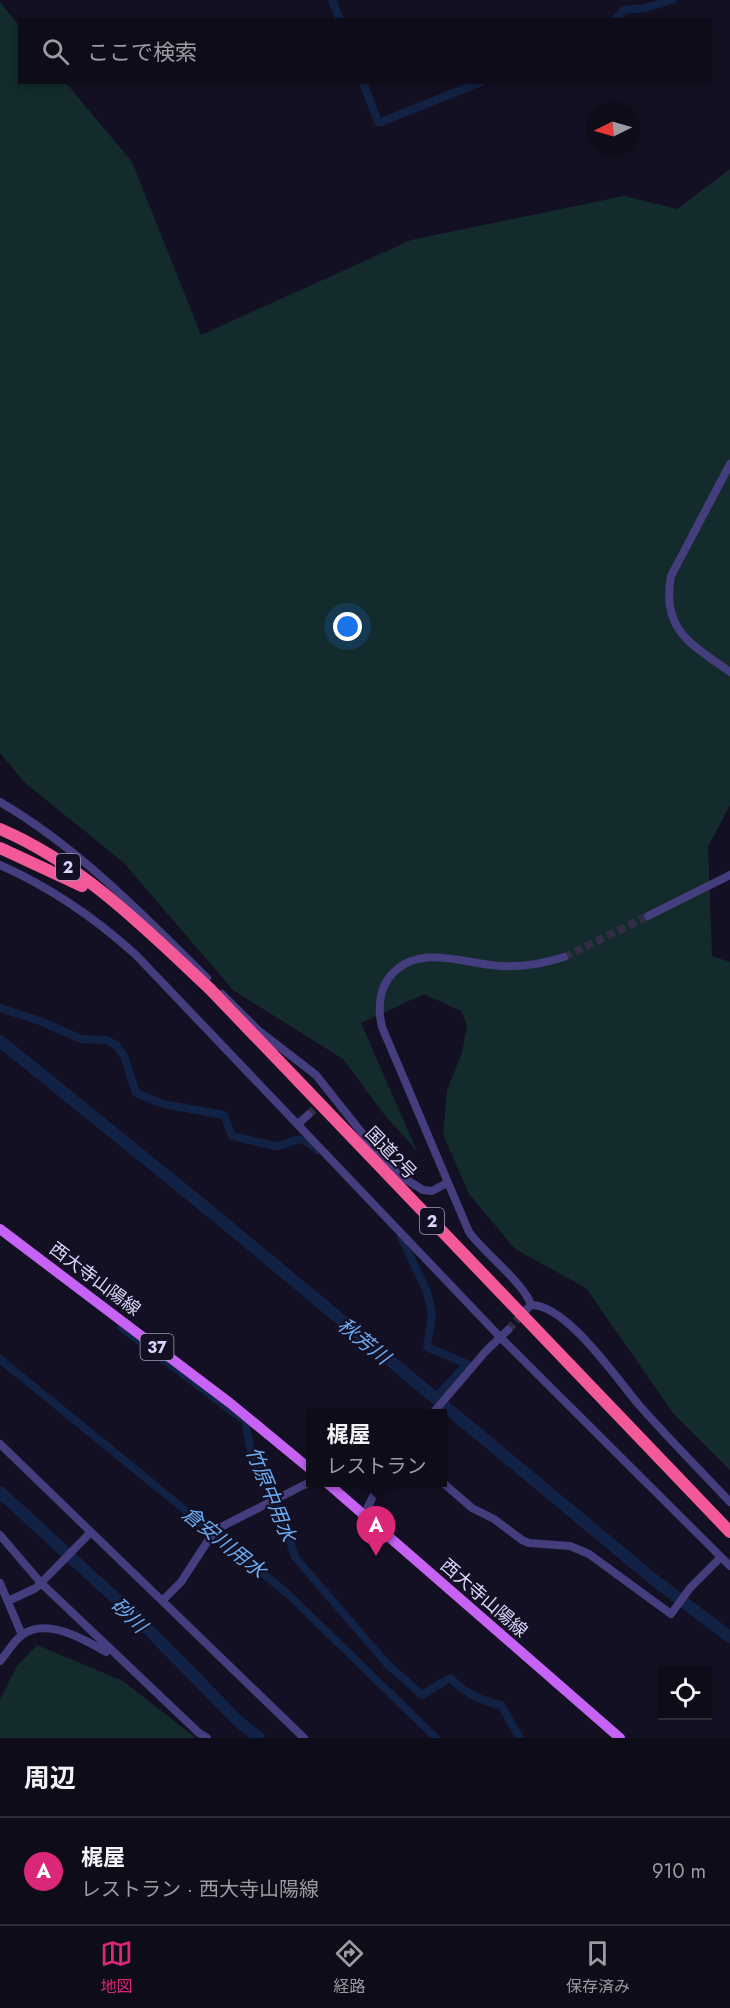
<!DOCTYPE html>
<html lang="ja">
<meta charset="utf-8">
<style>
body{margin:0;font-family:Jost,"Noto Sans JP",sans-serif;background:#181523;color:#f1f3f6}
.controls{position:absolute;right:18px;bottom:18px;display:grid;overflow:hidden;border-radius:0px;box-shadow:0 3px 9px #0003}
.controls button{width:54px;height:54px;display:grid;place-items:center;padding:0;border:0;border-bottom:2px solid #2f2c39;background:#0f0c1a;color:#f1f3f6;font:30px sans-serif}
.compass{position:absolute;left:586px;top:102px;width:54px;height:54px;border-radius:50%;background:#0f0c1a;box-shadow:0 3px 9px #0003;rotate:265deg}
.you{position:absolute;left:348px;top:627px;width:21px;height:21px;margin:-15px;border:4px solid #fff;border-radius:50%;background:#1a73e8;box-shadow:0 0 0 9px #1a73e833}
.badge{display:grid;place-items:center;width:39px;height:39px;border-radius:50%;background:#db2777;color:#fff;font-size:20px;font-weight:700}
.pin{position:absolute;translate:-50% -50px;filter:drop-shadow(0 2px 3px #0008)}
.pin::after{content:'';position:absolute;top:32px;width:21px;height:18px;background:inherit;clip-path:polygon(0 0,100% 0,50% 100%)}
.popup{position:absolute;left:306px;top:1409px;width:141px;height:78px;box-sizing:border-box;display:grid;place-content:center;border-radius:0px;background:#0f0c1a;filter:drop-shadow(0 2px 4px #0005);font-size:20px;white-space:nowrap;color:#9b9ba2}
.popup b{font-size:22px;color:#f1f3f6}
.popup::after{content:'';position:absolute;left:50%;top:100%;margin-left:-12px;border:12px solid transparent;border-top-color:#0f0c1a}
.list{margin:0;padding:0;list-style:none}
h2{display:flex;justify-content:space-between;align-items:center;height:78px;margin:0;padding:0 24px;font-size:26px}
h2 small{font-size:20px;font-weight:400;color:#9b9ba2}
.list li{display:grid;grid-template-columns:39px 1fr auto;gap:18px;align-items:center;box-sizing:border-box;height:108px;padding:0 24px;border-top:2px solid #2f2c39}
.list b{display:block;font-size:22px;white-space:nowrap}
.list p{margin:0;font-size:20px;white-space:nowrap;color:#9b9ba2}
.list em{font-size:20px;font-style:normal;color:#9b9ba2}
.icon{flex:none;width:33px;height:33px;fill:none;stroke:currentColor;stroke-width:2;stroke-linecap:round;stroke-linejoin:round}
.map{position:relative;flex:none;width:730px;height:1738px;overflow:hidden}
.search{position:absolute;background:#0f0c1a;box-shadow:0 3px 9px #0003;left:18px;right:18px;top:18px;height:66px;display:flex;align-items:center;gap:15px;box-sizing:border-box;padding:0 21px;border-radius:0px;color:#9b9ba2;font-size:22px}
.sheet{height:186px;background:#0f0c1a}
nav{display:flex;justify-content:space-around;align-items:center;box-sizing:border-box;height:84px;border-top:2px solid #2f2c39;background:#0f0c1a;font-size:16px;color:#9b9ba2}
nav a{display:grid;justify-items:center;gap:3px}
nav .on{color:#db2777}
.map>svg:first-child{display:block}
</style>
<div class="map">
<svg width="730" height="1738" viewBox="0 0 730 1738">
<rect width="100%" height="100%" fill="#141023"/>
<path fill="#132b2c" d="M0,2L19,26L20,82L66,83L132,162L201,335L411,240L624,196L677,209L730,169V805L708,847L712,956L730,962V1470L673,1413L586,1288L515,1249L469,1194L443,1135L447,1090L462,1053L467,1025L461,1011L424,994L361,1023L417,1151L383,1113L343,1059L233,990L123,862L25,783L0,753Z
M37,1645L123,1681L196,1738H0V1699L17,1666Z"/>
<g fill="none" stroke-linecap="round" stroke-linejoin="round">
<path stroke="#112245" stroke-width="8" d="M332,0L340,20
M615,20L624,10L645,8L672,0
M363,82L378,122H381L481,82
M0,1008L40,1021L81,1039L107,1040L117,1046L124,1056L136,1093L163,1104L224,1115L232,1136L275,1146C293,1146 296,1129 317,1150
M401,1237L427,1292L432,1313L427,1347L467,1364L435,1398
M121,1327L245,1421L252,1455L278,1502L295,1557L387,1664L422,1695L450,1678C466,1693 479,1701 501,1705L520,1738
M0,1359L288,1594L436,1738"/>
<path stroke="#112245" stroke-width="12" d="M0,1041L210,1211L653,1579L730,1637
M0,1492L138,1619L239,1722L259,1738"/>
<path stroke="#322d44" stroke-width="8" stroke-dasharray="8 4" stroke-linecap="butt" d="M564,957L648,916
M308,1115L324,1101
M508,1330L525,1311"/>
<path stroke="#443e7e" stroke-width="8" d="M730,464L671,576C661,630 691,644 730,672
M0,802C79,848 142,914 207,978
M0,865C52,888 94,917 136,955L501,1338L730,1566
M648,916L730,875
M222,994L259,1031L316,1075L381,1157L407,1180L423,1190L432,1191L447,1183
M298,1124L308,1115
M531,1305C525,1284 484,1253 469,1232L382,1027C378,1010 378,994 388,979C415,941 463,964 501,966C523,967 543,964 564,957
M525,1311L531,1305C566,1304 617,1379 639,1405C668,1438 700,1470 730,1502
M432,1414L486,1351L508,1330
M0,1444L304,1738
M442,1482L472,1508L494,1519L522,1540L529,1543L570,1546L589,1554L671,1614L690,1588L721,1557
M364,1515L380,1482
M0,1535L41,1583L199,1733L207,1738
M0,1583L22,1635
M8,1601L36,1588L90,1533
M162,1601L181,1582L215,1530L310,1482
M0,1661C7,1653 13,1642 22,1635C46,1617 84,1639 106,1652"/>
<path stroke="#c663f4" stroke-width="10" d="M0,1229L230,1403L310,1469
M326,1482L620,1738"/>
<path stroke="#f35899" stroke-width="12" d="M0,829C82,864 146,929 210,989L730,1532
M0,848L82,886"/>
</g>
<g text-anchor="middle" stroke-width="4.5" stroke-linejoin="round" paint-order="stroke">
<g fill="#141023" stroke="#9f99bb" stroke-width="1.5">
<rect x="56" y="854" width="24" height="26" rx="4.5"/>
<rect x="420" y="1208" width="24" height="26" rx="4.5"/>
<rect x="140.5" y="1334" width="33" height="26" rx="4.5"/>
</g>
<g font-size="16" font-weight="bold" fill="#dbd4fc">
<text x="68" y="873">2</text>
<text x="432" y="1227">2</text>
<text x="157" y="1353">37</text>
</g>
<g font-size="18" fill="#dbd4fc" stroke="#141023">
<text transform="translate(391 1153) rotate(46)" y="6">国道2号</text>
<text transform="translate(95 1279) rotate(37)" y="6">西大寺山陽線</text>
<text transform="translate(484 1598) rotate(41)" y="6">西大寺山陽線</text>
</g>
<g font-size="20" font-style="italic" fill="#6aacf4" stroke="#141023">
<text transform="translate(364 1341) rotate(39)" y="7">秋芳川</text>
<text transform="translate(271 1494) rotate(68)" y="7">竹原中用水</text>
<text transform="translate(224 1542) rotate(39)" y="7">倉安川用水</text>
<text transform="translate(129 1615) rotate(44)" y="7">砂川</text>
</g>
</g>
</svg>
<div class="controls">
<button><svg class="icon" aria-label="locate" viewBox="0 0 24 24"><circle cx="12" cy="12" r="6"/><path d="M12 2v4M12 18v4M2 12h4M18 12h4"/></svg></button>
</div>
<svg class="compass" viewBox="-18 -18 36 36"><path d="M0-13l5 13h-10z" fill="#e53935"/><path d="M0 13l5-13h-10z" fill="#9b9ba2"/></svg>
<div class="you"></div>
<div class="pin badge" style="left:376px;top:1556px">A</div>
<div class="popup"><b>梶屋</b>レストラン</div>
<div class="search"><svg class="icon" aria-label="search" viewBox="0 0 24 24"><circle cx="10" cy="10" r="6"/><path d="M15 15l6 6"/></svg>ここで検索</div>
</div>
<section class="sheet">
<h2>周辺<small></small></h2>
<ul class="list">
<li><span class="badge">A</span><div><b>梶屋</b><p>レストラン · 西大寺山陽線</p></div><em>910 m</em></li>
</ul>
</section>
<nav>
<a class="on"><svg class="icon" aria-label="map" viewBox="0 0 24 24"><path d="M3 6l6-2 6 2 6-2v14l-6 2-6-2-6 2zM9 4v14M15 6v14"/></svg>地図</a>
<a><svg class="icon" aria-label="directions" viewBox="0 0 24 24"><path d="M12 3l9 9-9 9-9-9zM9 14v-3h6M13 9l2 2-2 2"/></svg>経路</a>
<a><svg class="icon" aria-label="saved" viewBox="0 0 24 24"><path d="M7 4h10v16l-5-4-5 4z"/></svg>保存済み</a>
</nav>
